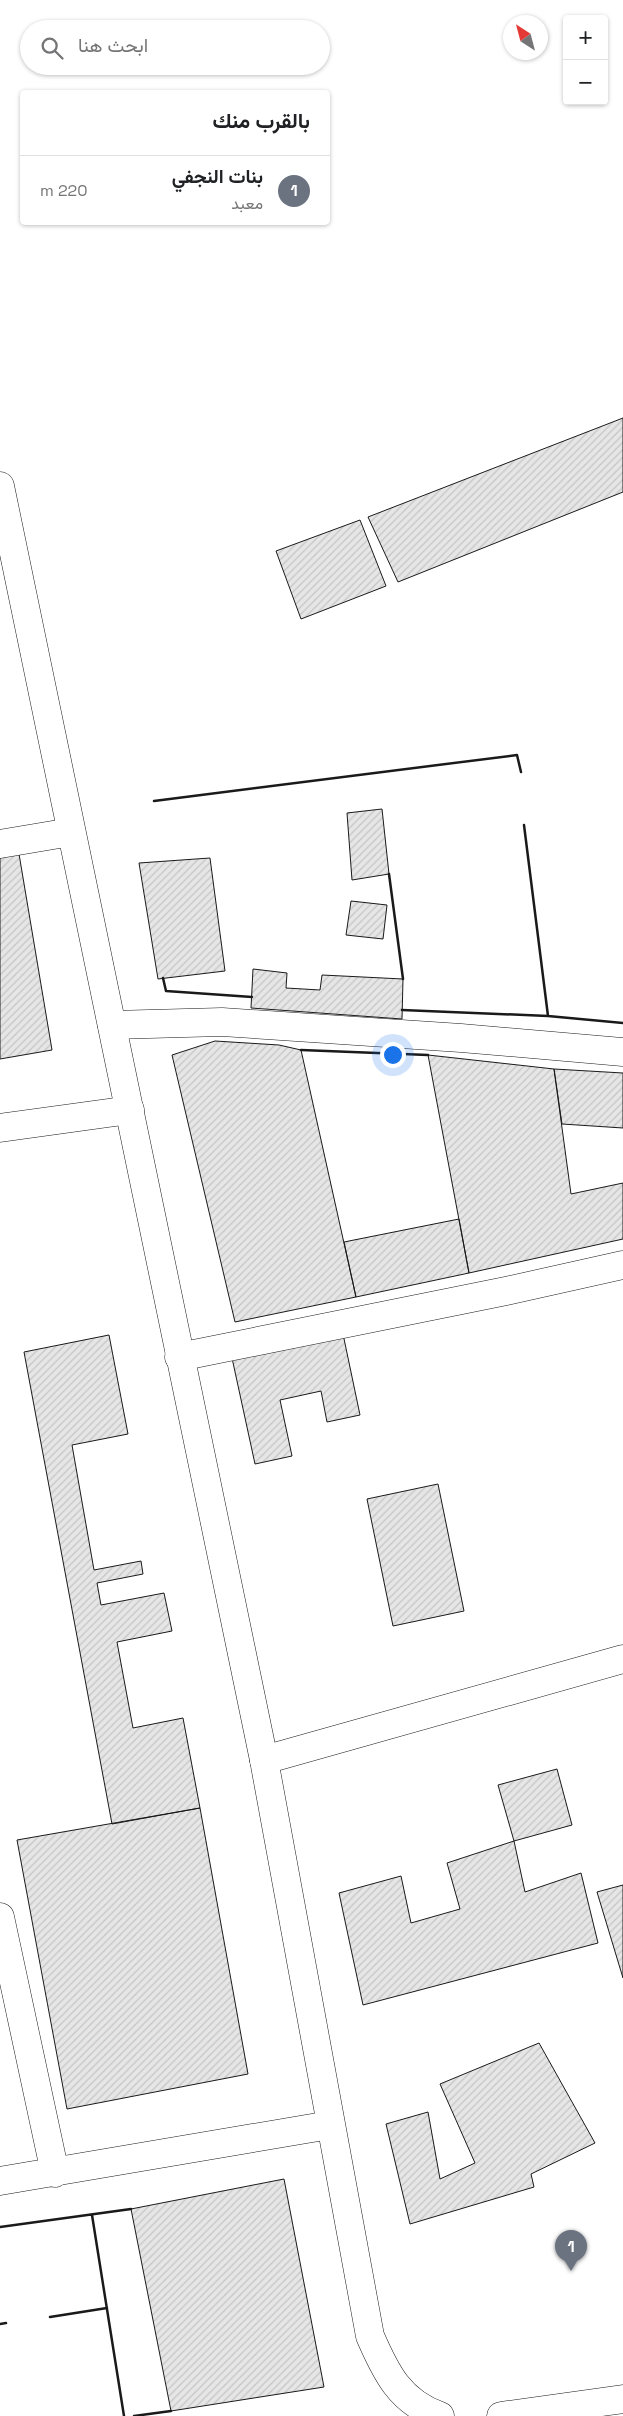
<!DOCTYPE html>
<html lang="ar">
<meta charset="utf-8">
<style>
body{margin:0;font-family:"Space Grotesk",Vazirmatn,sans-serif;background:#f2f2f2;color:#202124;direction:rtl}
.controls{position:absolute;right:15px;top:15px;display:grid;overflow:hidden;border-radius:5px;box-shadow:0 1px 4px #0004}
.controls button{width:45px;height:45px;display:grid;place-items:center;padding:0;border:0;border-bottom:1px solid #e0e0e0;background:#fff;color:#202124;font:25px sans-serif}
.compass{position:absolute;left:503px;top:15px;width:45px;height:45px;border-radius:50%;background:#fff;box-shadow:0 1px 4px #0004;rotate:324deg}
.you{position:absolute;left:392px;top:1054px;width:18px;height:18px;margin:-12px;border:4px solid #fff;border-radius:50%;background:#1a73e8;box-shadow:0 0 0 8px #1a73e833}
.badge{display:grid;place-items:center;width:32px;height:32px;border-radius:50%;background:#d93025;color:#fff;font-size:16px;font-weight:700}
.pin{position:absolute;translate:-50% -41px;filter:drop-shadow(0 1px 2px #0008)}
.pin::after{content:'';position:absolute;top:26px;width:18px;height:15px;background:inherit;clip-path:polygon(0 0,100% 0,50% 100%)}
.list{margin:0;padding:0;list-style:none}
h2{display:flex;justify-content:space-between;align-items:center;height:65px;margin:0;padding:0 20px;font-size:21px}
h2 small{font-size:16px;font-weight:400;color:#757577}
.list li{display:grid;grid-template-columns:32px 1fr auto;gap:15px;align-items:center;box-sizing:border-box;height:70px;padding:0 20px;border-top:1px solid #e0e0e0}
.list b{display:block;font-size:19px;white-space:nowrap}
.list p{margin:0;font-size:16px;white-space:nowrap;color:#757577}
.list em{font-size:16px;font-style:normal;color:#757577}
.icon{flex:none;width:28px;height:28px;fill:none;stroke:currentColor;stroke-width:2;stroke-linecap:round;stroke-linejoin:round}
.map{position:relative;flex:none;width:623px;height:2416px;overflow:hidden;direction:ltr}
.search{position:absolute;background:#fff;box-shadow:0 1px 4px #0004;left:20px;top:20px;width:310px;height:55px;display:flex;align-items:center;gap:12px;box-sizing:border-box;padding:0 18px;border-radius:28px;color:#757577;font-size:19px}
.panel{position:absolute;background:#fff;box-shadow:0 1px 4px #0004;left:20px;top:90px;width:310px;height:135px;border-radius:5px;direction:rtl}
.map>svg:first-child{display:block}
</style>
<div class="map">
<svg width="623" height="2416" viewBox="0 0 623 2416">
<defs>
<pattern id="building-hatch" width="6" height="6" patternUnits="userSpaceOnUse" patternTransform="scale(1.25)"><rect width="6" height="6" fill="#e6e6e6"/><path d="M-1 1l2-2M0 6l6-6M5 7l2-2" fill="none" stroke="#c5c5c5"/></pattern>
</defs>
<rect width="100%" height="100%" fill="#fff"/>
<path fill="url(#building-hatch)" stroke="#1a1a1a" d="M623,418V492L398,582L368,517Z
M360,520L386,586L301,619L276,551Z
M382,809L389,874L352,880L347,813Z
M18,848L52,1050L0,1059V851Z
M210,858L225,971L158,979L139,863Z
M351,901L387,905L383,939L346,935Z
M253,969L287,973L286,988L320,990L322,975L403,979L402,1019L251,1008Z
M215,1041L279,1045L301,1050L356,1297L235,1322L172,1055Z
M428,1055L554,1069L571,1194L623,1183V1239L469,1273Z
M554,1069L623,1073V1128L562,1124Z
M459,1219L469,1273L356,1297L344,1242Z
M343,1334L360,1415L327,1422L321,1391L280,1400L292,1456L255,1464L232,1358Z
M109,1335L128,1434L72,1445L94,1570L141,1561L143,1574L97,1583L101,1605L164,1593L172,1631L117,1642L133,1728L183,1718L200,1808L112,1824L24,1352Z
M438,1484L464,1611L393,1626L367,1499Z
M557,1769L572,1825L514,1841L498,1785Z
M200,1808L248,2074L67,2109L17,1840Z
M514,1841L525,1892L581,1873L598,1943L363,2005L339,1893L401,1876L411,1923L460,1909L447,1863Z
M623,1885V1978L597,1892Z
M539,2043L595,2143L531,2174L534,2187L410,2224L386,2124L428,2112L440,2179L475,2163L440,2084Z
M284,2179L324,2387L171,2411L131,2209Z"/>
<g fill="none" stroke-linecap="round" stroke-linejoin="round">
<g stroke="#1a1a1a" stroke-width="29">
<path id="minor" d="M0,844L71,832
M112,1025L222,1022L461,1038L623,1052
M0,1128L130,1110
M179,1357L506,1291L623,1265
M264,1760L623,1659
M0,1917L55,2173
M0,2181L330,2125"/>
</g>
<g stroke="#1a1a1a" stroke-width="29">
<path id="major" d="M0,486L264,1760L370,2336C386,2373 400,2402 440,2416
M501,2416L623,2399"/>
</g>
<use href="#minor" stroke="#fff" stroke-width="28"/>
<use href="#major" stroke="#fff" stroke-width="28"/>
<path stroke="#1a1a1a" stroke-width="2.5" d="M154,801L517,755L521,772
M524,825L548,1016
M389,874L403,979
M163,978L166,991L252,997
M402,1010L548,1016L623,1023
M301,1050L428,1055
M92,2215L124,2416
M0,2227L131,2209
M50,2317L107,2308
M0,2324L6,2323
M134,2416L171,2411"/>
</g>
</svg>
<div class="controls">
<button>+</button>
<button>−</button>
</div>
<svg class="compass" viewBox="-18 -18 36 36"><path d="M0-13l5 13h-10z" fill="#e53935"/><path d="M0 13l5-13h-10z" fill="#757577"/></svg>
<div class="you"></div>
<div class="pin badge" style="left:571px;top:2271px;background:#6b7280">1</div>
<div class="search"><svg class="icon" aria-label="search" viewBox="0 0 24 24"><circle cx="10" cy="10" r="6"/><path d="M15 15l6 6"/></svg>ابحث هنا</div>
<section class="panel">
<h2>بالقرب منك<small></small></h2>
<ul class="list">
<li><span class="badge" style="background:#6b7280">1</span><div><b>بنات النجفي</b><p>معبد</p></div><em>220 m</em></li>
</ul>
</section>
</div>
